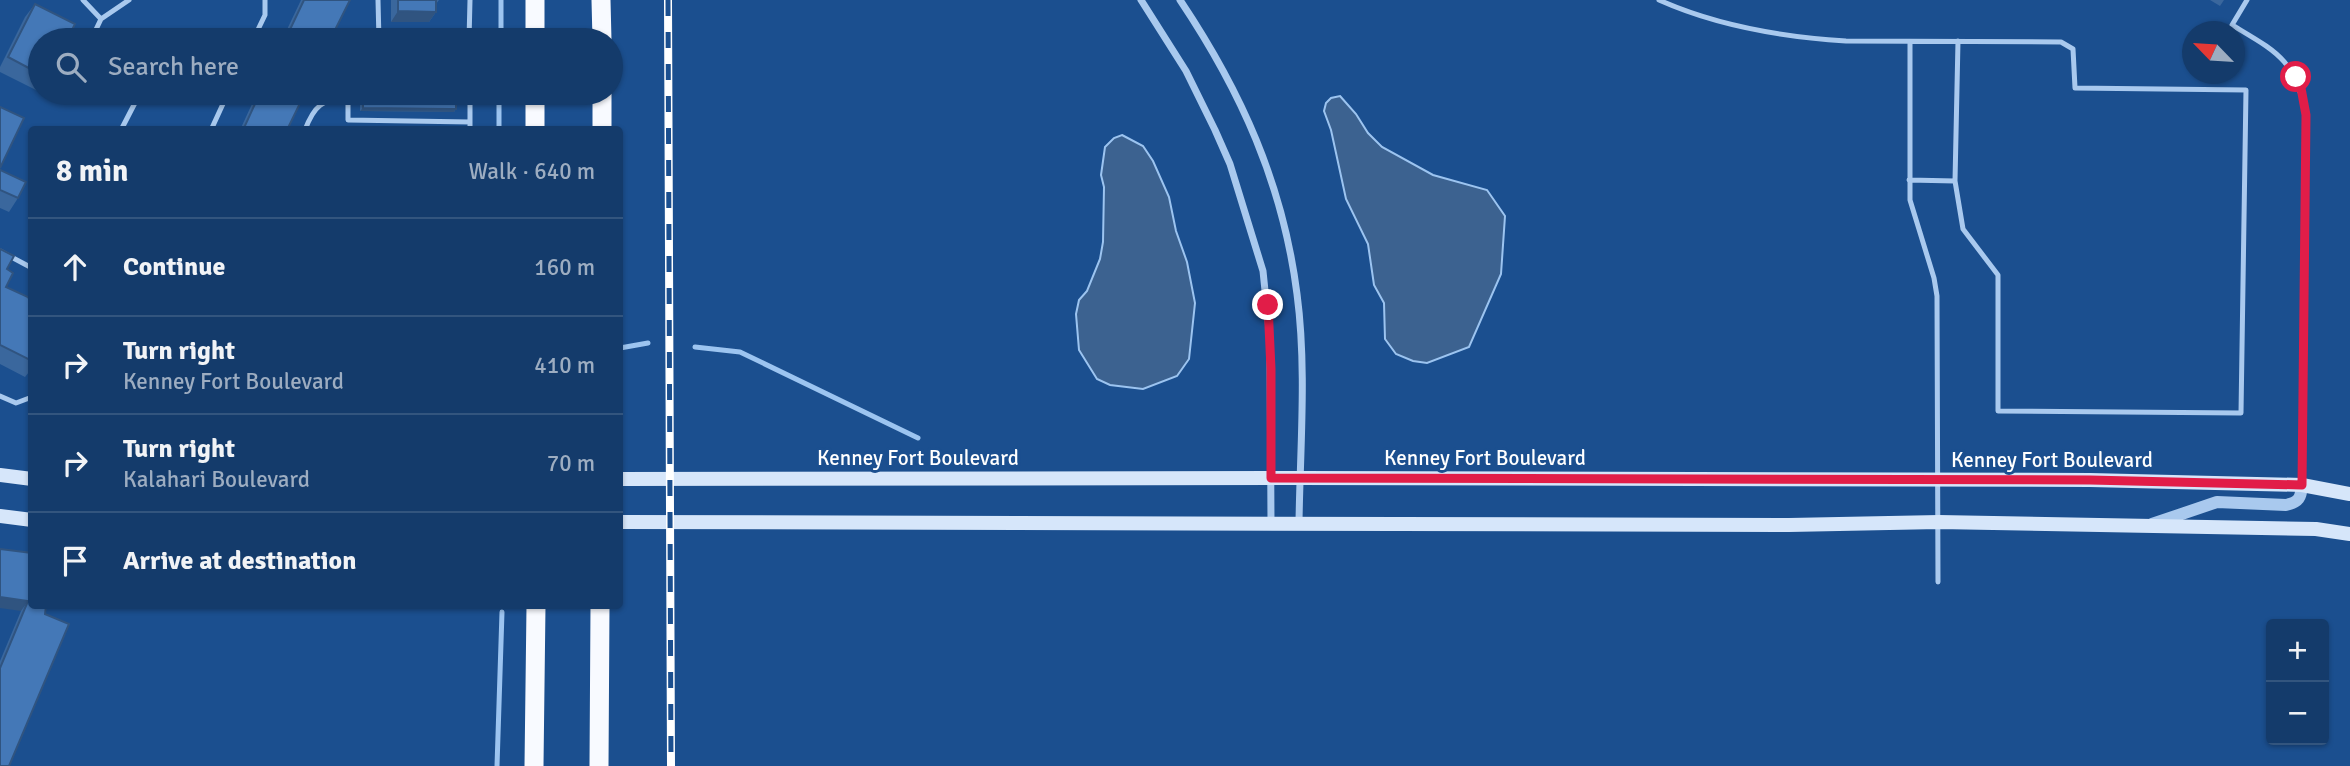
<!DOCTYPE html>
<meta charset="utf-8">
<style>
body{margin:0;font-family:Signika,sans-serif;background:#214673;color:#f1f3f6}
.controls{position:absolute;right:21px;bottom:21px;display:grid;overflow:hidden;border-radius:7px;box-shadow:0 2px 5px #0004}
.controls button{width:63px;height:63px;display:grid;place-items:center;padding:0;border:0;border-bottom:2px solid #33557e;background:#143b6b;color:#f1f3f6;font:35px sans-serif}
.compass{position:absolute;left:2182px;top:21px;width:63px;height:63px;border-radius:50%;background:#143b6b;box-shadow:0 2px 5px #0004;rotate:295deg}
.stop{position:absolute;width:21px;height:21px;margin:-16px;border:5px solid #e11d48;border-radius:50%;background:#fff}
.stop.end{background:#e11d48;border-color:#fff;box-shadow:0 2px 7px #0008}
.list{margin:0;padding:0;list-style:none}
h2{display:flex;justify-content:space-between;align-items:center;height:91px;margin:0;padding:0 28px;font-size:30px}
h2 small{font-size:23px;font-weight:400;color:#9dadc1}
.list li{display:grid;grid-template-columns:46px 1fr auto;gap:21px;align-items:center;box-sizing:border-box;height:98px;padding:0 28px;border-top:2px solid #33557e}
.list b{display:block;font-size:26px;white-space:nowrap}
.list p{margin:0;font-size:23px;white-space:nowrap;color:#9dadc1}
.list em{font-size:23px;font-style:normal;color:#9dadc1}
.icon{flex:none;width:38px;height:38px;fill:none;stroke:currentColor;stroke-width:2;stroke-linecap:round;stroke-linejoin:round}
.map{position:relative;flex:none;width:2350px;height:766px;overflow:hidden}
.search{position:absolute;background:#143b6b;box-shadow:0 2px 5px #0004;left:28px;top:28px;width:595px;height:77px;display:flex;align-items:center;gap:18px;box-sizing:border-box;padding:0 24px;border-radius:38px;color:#9dadc1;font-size:26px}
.panel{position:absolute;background:#143b6b;box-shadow:0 2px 5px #0004;left:28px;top:126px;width:595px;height:483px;border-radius:7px}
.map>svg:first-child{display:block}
</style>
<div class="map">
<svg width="2350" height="766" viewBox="0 0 2350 766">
<rect width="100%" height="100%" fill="#1b4f8f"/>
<path fill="#3c6290" stroke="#9cc4f0" stroke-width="2" d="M1340,96L1356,114L1368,133L1382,147L1433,175L1487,190L1505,216L1501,274L1469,347L1427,363L1413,361L1396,354L1385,339L1384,303L1374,285L1368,244L1346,199L1331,130L1324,111L1326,103L1331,98Z
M1122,135L1143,146L1153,161L1169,197L1176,231L1187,262L1195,303L1189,359L1177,376L1143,389L1110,385L1097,379L1079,350L1076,314L1079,300L1087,291L1100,259L1103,242L1104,187L1101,175L1105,147L1114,138Z"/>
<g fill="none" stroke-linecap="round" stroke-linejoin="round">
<path stroke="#9cc4f0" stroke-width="5" d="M501,0V37
M499,101V130
M695,347L740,352L918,438
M620,348L648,343
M497,766L502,612"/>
<path stroke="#a9c9ee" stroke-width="5" d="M83,0L101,19L129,0
M378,0L379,40
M1659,0C1717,26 1783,37 1846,41L2061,42L2073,49L2075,88L2246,90L2241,413L1998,411V275L1963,229L1955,181
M2247,0L2232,25C2277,52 2295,59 2306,115L2303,482
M91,40L101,19
M253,40L265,15V0
M469,40L470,0
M1910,42V200L1934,278L1937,296L1938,582
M348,93V120L470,122
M470,93V130
M121,130L137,99L125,93
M211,130L228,93
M305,130C314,106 322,99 348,98
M1909,180L1955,181L1958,41
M0,251L32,268
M0,396L16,403L32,397"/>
<path stroke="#a9c9ee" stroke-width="7" d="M1141,0L1186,71L1215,130L1230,164L1263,271L1270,340L1271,523
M1180,0C1241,91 1283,184 1297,294C1307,369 1300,448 1299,523"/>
<path stroke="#a9c9ee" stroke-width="12" d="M2152,524L2217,502L2286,505C2299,502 2301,498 2302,485"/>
<path stroke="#d6e6fa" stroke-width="14" d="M0,475L32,479
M620,479L1300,478L2090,480L2302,485L2350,494
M0,516L32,520
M620,522L1789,525L1939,522L2316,529L2350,534"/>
<path stroke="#f8faff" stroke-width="19" d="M601,0L602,40
M535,40V0
M602,93V130
M535,130V93
M534,766L536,606
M599,766L600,606"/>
<g stroke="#fff" stroke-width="8">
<path id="rail" d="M668,0L671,766"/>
</g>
<use href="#rail" stroke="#1b4f8f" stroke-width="5" stroke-dasharray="16" stroke-linecap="butt"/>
</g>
<path fill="#3a679d" d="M301,0H350L330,40H282Z
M391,0H439L436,4V12L429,22H391Z
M2210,0H2224L2220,6Z
M35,4L40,40V88L38,91L0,72V67L25,17Z
M257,93H305L287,130H240Z
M360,93H456V109L454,112L360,111Z
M0,170L18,198L9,212L0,208Z
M0,249L7,269L6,287L32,304V373L29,372L25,377L0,364Z
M0,549L32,606L0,766V661L21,611Z"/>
<path fill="#305480" d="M398,11L436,12L429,22H391Z
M363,108L456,109L454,112L360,111Z
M0,597L28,601L21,611L0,608Z"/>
<path fill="#4478b7" stroke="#305480" stroke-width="2" d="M304,0H350L330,40H285Z
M398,0H436V12L398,11Z
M35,4L75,24L67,40H40V74L8,57Z
M260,93H305L287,130H243Z
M363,93H456V109L363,108Z
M0,107L24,118L0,168Z
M0,170L26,182L18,198L0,190Z
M0,249L14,256L7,269L13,273L6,287L28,297L32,304V361L0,345Z
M0,549L32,553V606H46L45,614L69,624L9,766H0V668L28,601L0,597Z"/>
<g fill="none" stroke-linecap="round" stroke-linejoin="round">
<path stroke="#e11d48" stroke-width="9" d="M1268,305L1271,369V478L2090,480L2302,485L2306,115L2301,88L2296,77"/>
</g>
<g text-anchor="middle" stroke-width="6" stroke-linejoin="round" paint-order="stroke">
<g font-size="21" fill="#fff" stroke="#1b4f8f">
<text x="918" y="465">Kenney Fort Boulevard</text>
<text x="1485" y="465">Kenney Fort Boulevard</text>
<text x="2052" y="467">Kenney Fort Boulevard</text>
</g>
</g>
</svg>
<div class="controls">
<button>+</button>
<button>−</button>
</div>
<svg class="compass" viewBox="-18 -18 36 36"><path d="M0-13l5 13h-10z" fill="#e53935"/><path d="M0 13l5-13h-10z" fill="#9dadc1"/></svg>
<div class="stop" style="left:2296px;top:77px"></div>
<div class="stop end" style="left:1268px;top:305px"></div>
<div class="search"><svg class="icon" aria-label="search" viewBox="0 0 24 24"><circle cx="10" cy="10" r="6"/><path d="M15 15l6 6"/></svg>Search here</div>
<section class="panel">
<h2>8 min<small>Walk · 640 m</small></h2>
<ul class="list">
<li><svg class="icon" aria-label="ahead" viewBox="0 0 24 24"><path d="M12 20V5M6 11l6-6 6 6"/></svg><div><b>Continue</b></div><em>160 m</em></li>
<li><svg class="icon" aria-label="right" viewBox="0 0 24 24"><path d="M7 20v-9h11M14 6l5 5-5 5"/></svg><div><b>Turn right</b><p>Kenney Fort Boulevard</p></div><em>410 m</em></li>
<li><svg class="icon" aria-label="right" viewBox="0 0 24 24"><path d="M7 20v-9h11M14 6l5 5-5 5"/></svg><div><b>Turn right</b><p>Kalahari Boulevard</p></div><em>70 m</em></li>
<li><svg class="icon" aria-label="arrive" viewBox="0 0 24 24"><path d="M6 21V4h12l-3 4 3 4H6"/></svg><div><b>Arrive at destination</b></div></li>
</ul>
</section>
</div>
